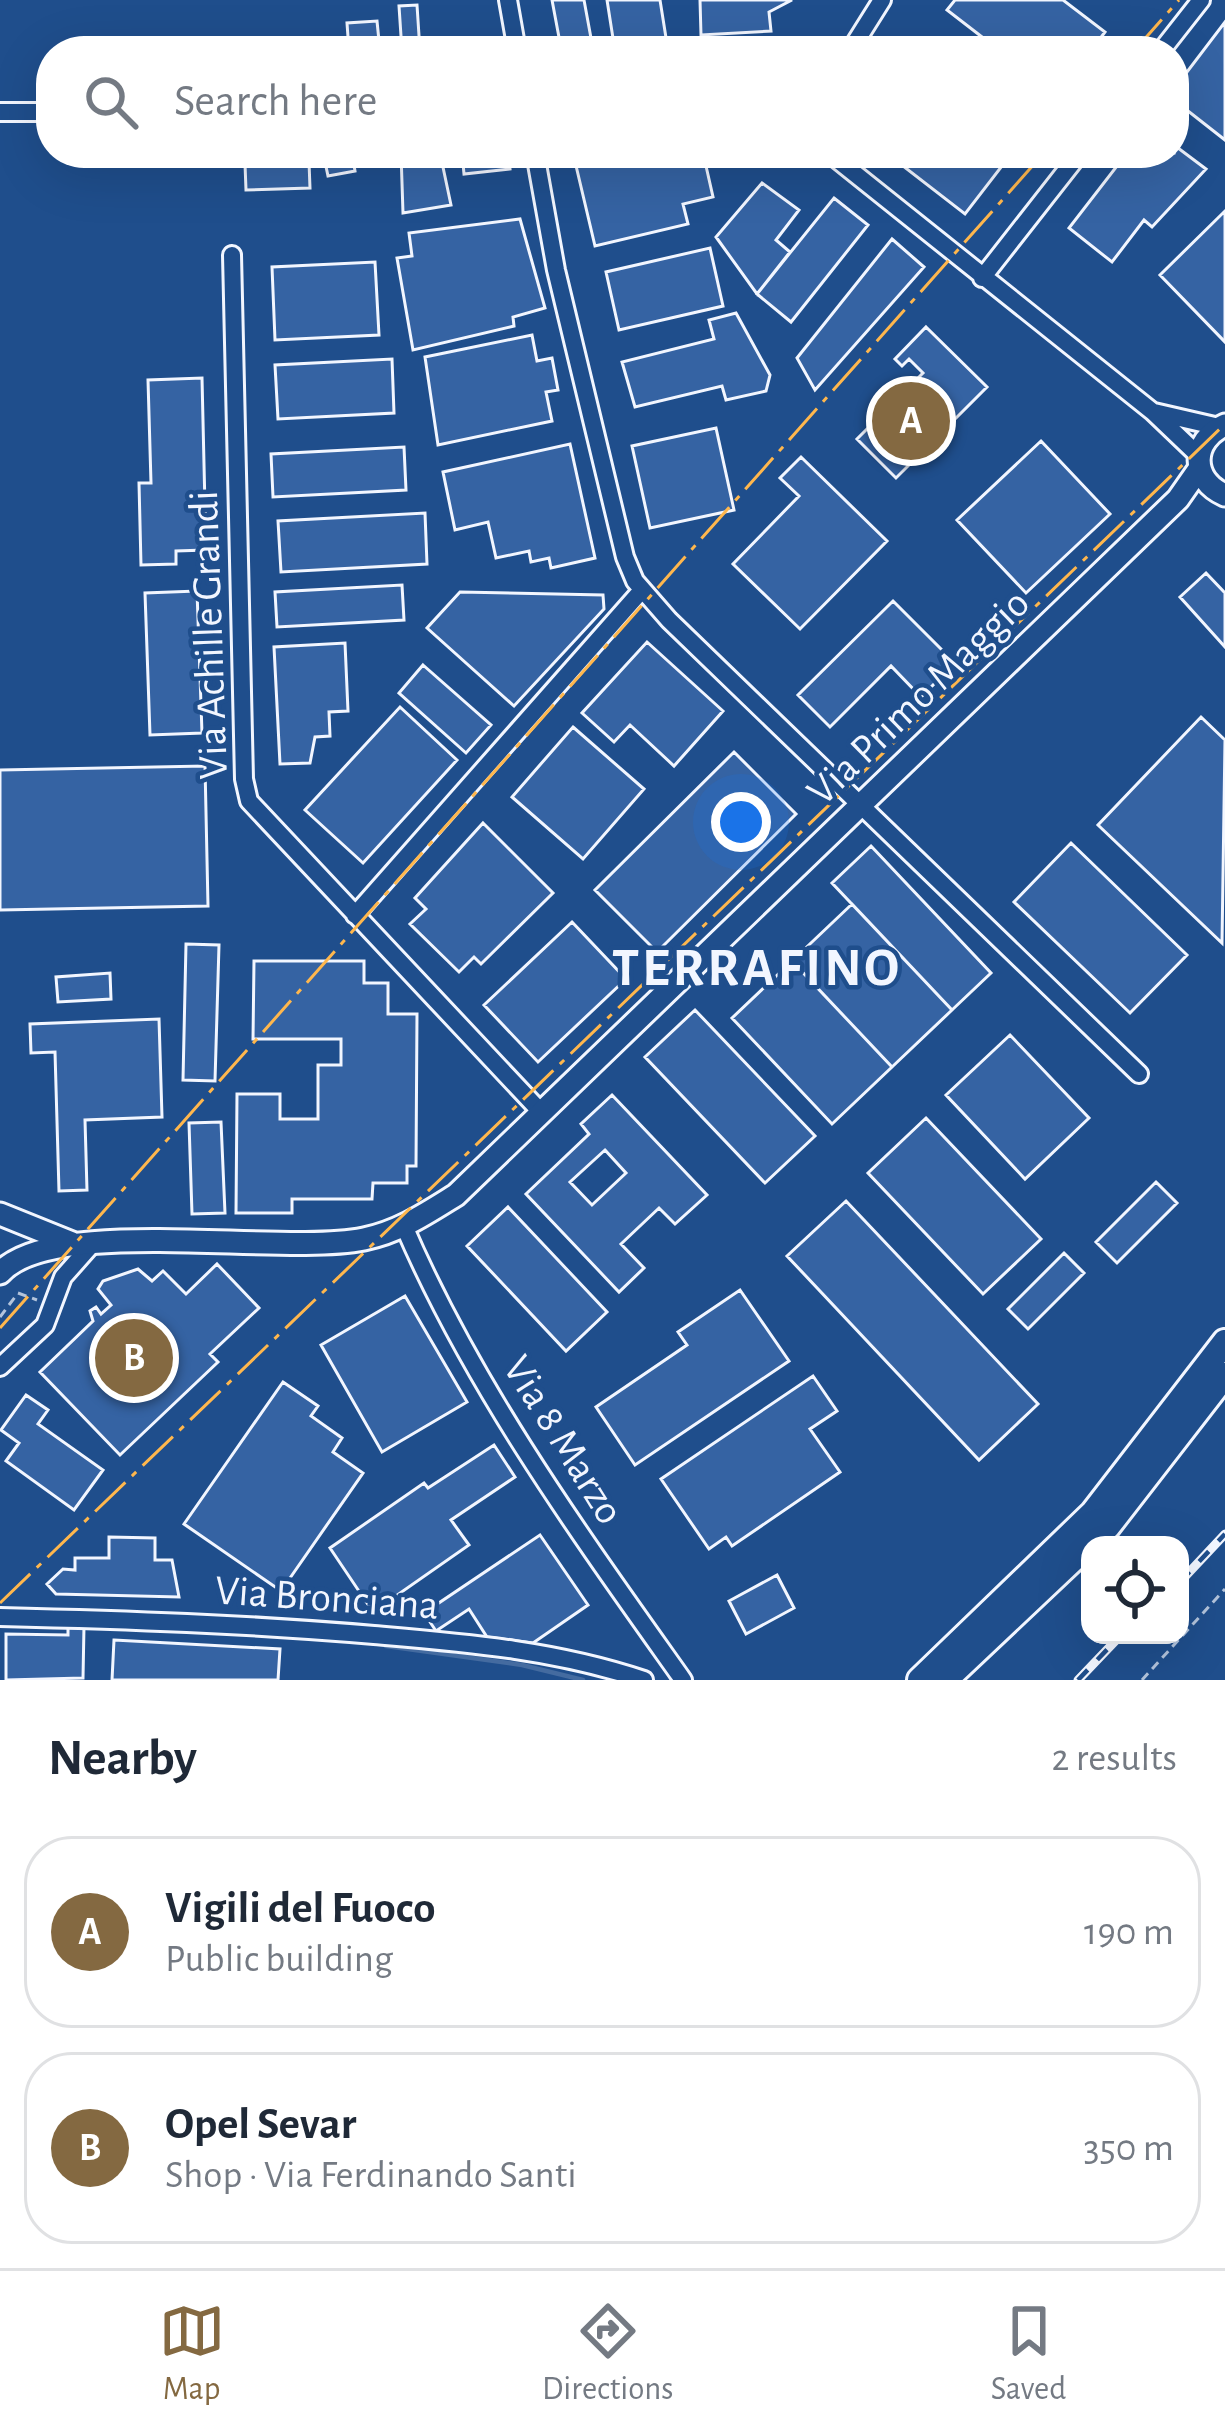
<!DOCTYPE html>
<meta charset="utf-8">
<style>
body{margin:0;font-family:"Alegreya Sans",sans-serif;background:#f2f2f3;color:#1f2937}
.controls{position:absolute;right:36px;bottom:36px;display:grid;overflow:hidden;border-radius:24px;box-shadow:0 12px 48px #0002}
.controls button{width:108px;height:108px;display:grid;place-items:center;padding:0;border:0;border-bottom:3px solid #e0e1e3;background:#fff;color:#1f2937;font:60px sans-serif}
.you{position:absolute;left:741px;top:822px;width:42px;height:42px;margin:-30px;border:9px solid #fff;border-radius:50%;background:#1a73e8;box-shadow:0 0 0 18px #1a73e833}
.badge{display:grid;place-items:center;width:78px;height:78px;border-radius:50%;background:#846941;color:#fff;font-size:39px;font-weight:700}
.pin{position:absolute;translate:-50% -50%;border:6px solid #fff;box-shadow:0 3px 12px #0006}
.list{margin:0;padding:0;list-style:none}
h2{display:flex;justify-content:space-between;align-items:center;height:156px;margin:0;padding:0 48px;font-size:51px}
h2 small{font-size:39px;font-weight:400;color:#747a83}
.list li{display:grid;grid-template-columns:78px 1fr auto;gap:36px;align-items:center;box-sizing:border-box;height:192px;margin:0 24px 24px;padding:0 24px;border:3px solid #e0e1e3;border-radius:48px}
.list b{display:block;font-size:45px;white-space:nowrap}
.list p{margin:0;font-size:39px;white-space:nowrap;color:#747a83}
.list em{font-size:39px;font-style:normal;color:#747a83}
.icon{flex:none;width:66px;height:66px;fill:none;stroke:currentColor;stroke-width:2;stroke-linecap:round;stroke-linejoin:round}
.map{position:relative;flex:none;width:1225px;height:1680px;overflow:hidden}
.search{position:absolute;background:#fff;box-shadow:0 12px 48px #0002;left:36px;right:36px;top:36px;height:132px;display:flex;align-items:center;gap:30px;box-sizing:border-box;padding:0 42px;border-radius:48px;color:#747a83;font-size:45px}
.sheet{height:588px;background:#fff}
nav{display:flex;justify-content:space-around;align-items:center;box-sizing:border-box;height:168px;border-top:3px solid #e0e1e3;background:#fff;font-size:33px;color:#747a83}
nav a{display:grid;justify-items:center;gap:6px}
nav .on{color:#846941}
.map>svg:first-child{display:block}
</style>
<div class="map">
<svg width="1225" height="1680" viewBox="0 0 1225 1680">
<rect width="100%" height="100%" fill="#1f4e8c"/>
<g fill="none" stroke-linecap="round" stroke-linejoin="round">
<path stroke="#446ba0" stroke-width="4.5" d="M386,1646L522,1665L583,1680"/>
</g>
<path fill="#3563a3" stroke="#f2f6ff" stroke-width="3" fill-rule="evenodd" d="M552,0H584L593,49L561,48Z
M607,0H660L667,44L615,51Z
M700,0H792L769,12L771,31L701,35Z
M955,0H1063L1105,32L1091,51H991L995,47L947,10Z
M417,5L420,51H402L399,6Z
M377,21L380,51H349L347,23Z
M1225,22V140L1174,100V89Z
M1174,145L1206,169L1152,227L1144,220L1112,262L1069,228L1127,153H1174Z
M352,153L355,171L328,176L324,157Z
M401,153H440L451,205L403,213Z
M462,153H508L510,169L464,174Z
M573,153H738L739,159L706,166L713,197L683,204L688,224L595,246Z
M913,153H1012L965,214L903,166Z
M309,162L310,188L246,190L245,164Z
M762,183L799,210L776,240L790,252L757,294L716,237Z
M834,198L868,225L791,322L757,294Z
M1225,211V342L1160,275Z
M520,219L545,308L513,317L514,326L413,350L397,258L412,256L409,233Z
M892,239L924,267L815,390L797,358Z
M710,248L723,306L619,330L606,272Z
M375,262L379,335L275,340L272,267Z
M736,313L770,375L766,391L726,400L722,386L635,407L622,362L714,339L709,320Z
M926,327L987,387L896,478L857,439L923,373L909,359L902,366L895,359Z
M532,335L537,361L552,358L558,390L546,392L552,421L438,445L425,357Z
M392,359L394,413L278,419L275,365Z
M202,378L206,550L176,551V564L141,565L139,483H151L148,380Z
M716,428L734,510L650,528L632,446Z
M1041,441L1110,514L1026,593L957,520Z
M570,444L595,558L551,568L549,558L531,562L529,551L496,558L488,522L455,530L443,472Z
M404,447L406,490L273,497L271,454Z
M801,457L887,541L800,629L733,564L799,496L780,478Z
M425,513L427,564L281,572L278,521Z
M1206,573L1225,593V647L1180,597Z
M402,585L404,620L277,627L275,592Z
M197,591L202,733L150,735L145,593Z
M460,592L603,595L604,609L514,706L427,628Z
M893,601L955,663L921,697L891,666L830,727L798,695Z
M647,642L723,711L674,766L630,725L614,742L582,713Z
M345,643L348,711L329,712L330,736L315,737L310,763L280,764L274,647Z
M423,665L491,725L466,753L399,693Z
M400,707L457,760L363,863L305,810Z
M1201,717L1225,740L1222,943L1098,825Z
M573,727L644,789L583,859L512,797Z
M734,752L796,814L657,952L595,890Z
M205,766L208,906L0,910V770Z
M483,823L553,893L481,964L474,957L459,972L410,924L426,909L415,898Z
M1071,843L1187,955L1130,1013L1014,902Z
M871,846L991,973L952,1010L832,883Z
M852,904L952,1010L892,1067L792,961Z
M572,922L626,979L538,1062L484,1005Z
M186,944L219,945L215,1081L183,1080Z
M254,961H364V983H388V1014H417L416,1166H407V1183H373L372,1199H292V1213H236L237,1094H280V1119H318V1065H341V1039H253Z
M792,961L892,1067L832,1124L732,1018Z
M110,973L111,999L58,1002L56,977Z
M695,1010L815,1136L765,1183L645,1057Z
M159,1019L162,1117L85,1120L87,1190L59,1191L55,1052L31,1053L30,1024Z
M1010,1035L1089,1118L1025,1179L946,1095Z
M612,1095L707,1195L675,1224L659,1208L621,1244L644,1268L619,1292L526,1194L589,1134L581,1124ZM605,1150L626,1173L592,1205L570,1182Z
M926,1118L1041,1239L983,1294L868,1173Z
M221,1122L225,1213L192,1214L189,1123Z
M1156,1182L1177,1203L1117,1263L1096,1242Z
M846,1201L1038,1404L979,1460L787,1256Z
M508,1207L607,1312L566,1351L467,1246Z
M1064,1253L1084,1273L1028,1329L1008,1309Z
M217,1264L259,1308L210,1354L218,1362L120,1455L40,1372L93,1321L90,1311L96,1307L101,1314L111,1305L98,1289L103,1281L138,1269L152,1281L163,1271L186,1294Z
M740,1290L789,1361L635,1465L596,1407L687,1345L678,1332Z
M405,1296L467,1402L382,1452L321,1345Z
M813,1376L837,1411L810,1429L840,1472L732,1546L726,1537L709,1549L661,1479Z
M283,1382L318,1406L311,1416L342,1438L333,1452L363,1473L281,1591L184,1524Z
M26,1395L48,1410L38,1424L103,1470L74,1510L6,1461L19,1443L1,1430Z
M494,1445L515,1477L451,1520L469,1545L373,1612L330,1548L424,1483L428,1488Z
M540,1535L588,1605L533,1643L487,1637L469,1609L436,1631L424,1613Z
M109,1537L155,1538V1560H172L179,1597L56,1594L47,1584L63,1569L75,1570V1558H109Z
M777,1575L794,1608L746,1634L729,1601Z
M68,1626H84L83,1678L6,1680V1634L68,1635Z
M114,1640L280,1649L278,1680H112Z"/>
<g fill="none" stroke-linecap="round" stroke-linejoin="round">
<g stroke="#f2f6ff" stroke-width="22">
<path id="minor" d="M508,0L517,51
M850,51L882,0
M1161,51L1201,0
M0,112H51
M535,153L556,270L625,557L635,581L669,620L1139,1074
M829,153L1153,412L1198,455
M232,255L244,779L249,801L541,1112
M982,278L1080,153
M1154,412L1219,427
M355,915L642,590
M404,1226C474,1389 581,1536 683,1680
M0,1367L45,1325L63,1277L94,1242
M0,1617C125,1620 249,1624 374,1635C466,1643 555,1650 644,1680"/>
</g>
<g stroke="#f2f6ff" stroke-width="27">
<path id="major" d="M1225,425C1191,440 1190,480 1225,495
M0,1214L72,1243
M0,1273C52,1215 279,1256 364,1239C399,1232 427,1213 456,1195L1178,499L1199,469"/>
</g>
<g stroke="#f2f6ff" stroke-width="30">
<path id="highway" d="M920,1680L1093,1513L1225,1342
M945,1680L1108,1526L1225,1375"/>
</g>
<path stroke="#b3c4dc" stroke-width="3" stroke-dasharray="9 6" stroke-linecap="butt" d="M0,1317L18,1293L37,1300
M1142,1680L1225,1589"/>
<use href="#minor" stroke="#1f4e8c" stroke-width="16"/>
<use href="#major" stroke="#1f4e8c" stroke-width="21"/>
<use href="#highway" stroke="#1f4e8c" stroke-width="24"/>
<g stroke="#f2f6ff" stroke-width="9">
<path id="rail" d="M1180,1582L1225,1534
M1078,1680L1121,1635"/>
</g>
<use href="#rail" stroke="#1f4e8c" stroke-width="4.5" stroke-dasharray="14" stroke-linecap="butt"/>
<path stroke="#ffb74d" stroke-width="3" stroke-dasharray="42 9 6 9" stroke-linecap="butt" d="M1134,51L1179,0
M0,1328L1044,153
M0,1603L1225,424"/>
</g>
<g text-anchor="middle" stroke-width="9" stroke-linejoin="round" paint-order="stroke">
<g font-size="42" fill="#f2f6ff" stroke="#1f4e8c">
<text transform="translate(207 635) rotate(-92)" y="15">Via Achille Grandi</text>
<text transform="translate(917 696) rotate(-44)" y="15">Via Primo Maggio</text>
<text transform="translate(565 1439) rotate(58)" y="15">Via 8 Marzo</text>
<text transform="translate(327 1596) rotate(4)" y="15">Via Bronciana</text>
</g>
<g font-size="54" font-weight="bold" letter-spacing="3" fill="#f2f6ff" stroke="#1f4e8c">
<text x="757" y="985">TERRAFINO</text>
</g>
</g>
</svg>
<div class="controls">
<button><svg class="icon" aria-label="locate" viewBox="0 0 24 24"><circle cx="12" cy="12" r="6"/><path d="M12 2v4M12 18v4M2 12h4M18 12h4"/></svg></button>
</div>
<div class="you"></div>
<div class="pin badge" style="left:911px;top:421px">A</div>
<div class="pin badge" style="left:134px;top:1358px">B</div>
<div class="search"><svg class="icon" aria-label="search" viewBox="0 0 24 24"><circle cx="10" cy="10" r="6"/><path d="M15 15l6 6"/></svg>Search here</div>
</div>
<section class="sheet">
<h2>Nearby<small>2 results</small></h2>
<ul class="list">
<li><span class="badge">A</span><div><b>Vigili del Fuoco</b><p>Public building</p></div><em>190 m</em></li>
<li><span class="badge">B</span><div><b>Opel Sevar</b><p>Shop · Via Ferdinando Santi</p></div><em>350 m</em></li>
</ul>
</section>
<nav>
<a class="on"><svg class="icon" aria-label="map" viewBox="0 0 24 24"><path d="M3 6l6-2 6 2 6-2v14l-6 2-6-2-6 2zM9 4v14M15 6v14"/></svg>Map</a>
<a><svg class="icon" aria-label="directions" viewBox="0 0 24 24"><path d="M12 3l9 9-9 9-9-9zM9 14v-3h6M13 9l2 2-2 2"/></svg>Directions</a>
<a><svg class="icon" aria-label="saved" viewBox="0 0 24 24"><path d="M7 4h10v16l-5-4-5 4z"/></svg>Saved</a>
</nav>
